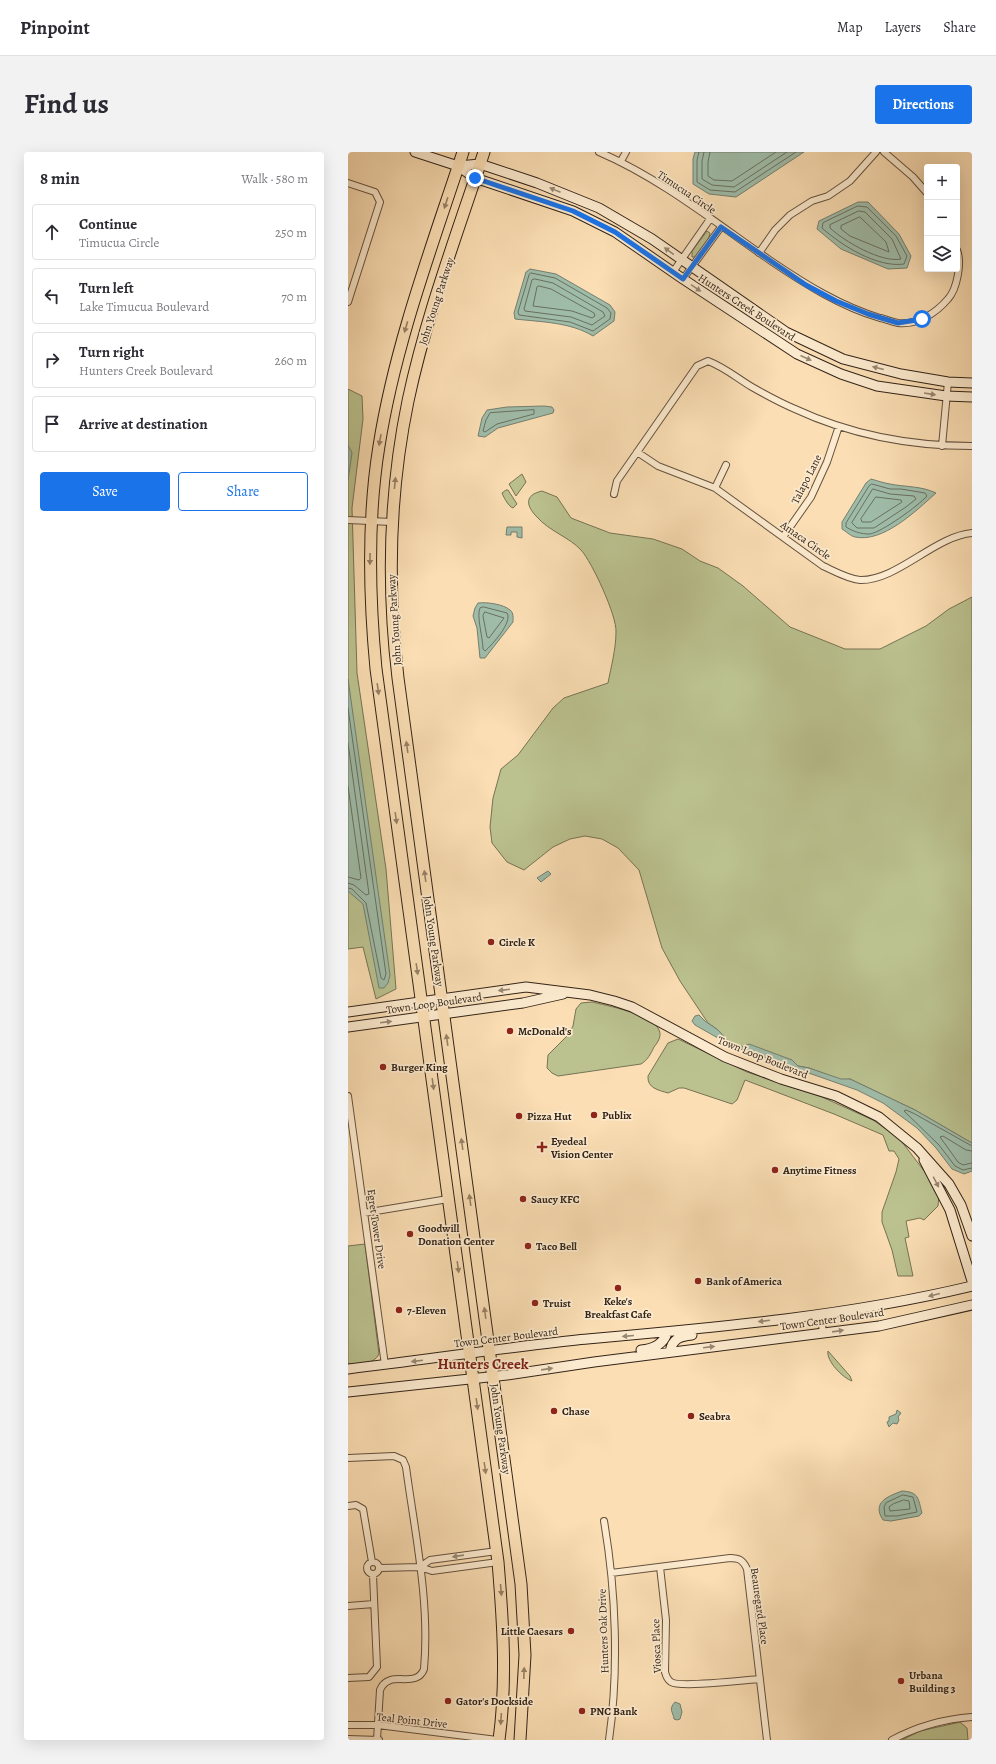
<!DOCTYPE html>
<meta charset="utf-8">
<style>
body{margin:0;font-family:Alegreya,serif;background:#f2f2f3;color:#2b2b33}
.controls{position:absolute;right:12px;top:12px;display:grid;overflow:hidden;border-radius:4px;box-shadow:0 4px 16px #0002}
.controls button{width:36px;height:36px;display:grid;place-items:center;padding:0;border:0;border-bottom:1px solid #e1e1e2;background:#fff;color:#2b2b33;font:20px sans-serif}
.stop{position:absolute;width:12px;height:12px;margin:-9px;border:3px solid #1a73e8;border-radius:50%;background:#fff}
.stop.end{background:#1a73e8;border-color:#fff;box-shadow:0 1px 4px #0008}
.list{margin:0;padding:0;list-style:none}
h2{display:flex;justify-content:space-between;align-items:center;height:52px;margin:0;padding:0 16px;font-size:17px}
h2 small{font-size:13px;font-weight:400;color:#7c7c81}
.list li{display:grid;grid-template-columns:26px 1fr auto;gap:12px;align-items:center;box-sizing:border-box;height:56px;margin:0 8px 8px;padding:0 8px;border:1px solid #e1e1e2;border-radius:4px}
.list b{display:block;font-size:15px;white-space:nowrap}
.list p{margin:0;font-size:13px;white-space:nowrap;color:#7c7c81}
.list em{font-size:13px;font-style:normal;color:#7c7c81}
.actions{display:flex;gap:8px;padding:12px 16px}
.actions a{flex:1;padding:9px 0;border:1px solid #1a73e8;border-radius:4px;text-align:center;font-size:14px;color:#1a73e8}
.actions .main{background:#1a73e8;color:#fff}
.icon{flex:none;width:22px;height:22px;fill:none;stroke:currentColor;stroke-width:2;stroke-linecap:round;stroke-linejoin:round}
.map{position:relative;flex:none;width:624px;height:1588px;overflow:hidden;border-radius:4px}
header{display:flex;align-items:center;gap:24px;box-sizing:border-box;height:56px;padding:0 20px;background:#fff;border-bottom:1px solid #e1e1e2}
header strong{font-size:19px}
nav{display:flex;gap:22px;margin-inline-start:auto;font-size:14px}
.intro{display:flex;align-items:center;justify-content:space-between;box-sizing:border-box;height:96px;padding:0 24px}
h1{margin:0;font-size:28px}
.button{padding:10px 18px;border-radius:4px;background:#1a73e8;color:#fff;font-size:14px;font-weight:700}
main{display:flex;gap:24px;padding:0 24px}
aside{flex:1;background:#fff;border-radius:4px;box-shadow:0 4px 16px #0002}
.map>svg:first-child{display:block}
</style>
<header>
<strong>Pinpoint</strong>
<nav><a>Map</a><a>Layers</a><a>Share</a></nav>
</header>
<div class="intro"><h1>Find us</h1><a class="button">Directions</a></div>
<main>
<aside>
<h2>8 min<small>Walk · 580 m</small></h2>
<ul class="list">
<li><svg class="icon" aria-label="ahead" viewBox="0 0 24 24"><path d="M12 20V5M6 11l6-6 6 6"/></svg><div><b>Continue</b><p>Timucua Circle</p></div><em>250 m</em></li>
<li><svg class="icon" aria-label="left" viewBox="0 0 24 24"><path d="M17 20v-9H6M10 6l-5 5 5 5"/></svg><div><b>Turn left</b><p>Lake Timucua Boulevard</p></div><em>70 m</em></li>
<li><svg class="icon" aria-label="right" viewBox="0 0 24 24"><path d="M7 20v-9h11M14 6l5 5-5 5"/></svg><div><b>Turn right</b><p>Hunters Creek Boulevard</p></div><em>260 m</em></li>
<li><svg class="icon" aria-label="arrive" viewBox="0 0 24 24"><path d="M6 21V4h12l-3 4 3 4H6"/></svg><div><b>Arrive at destination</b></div></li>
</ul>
<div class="actions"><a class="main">Save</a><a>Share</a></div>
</aside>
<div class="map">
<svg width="624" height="1588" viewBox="0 0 624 1588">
<rect width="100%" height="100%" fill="#fbdeb4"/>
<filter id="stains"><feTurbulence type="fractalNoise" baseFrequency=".005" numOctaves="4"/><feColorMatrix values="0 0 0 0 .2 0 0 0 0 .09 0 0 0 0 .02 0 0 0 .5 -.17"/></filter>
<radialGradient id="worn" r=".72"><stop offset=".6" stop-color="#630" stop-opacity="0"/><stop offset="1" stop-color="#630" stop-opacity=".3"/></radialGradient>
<path fill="#bbc290" stroke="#777354" d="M359,79L362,81C361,89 353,100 347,105H344V99Z
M0,237L14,244L15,267L4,356L9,521L38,717L48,837L28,847L15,795L0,797Z
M174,322L178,330L168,344L161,332Z
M158,338H160L169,352L165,356C161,355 156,346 154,341Z
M194,339L209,345L223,366L262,381L305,387L334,397L352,409L370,416L395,434L442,475L497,497H532L578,474L601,457L624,445V991L567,958L502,927L493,928L461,916L450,914L444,908L395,895L379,888L370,878L360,871L332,829L314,796L291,718L270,696L254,687L237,684L222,687L205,695L176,718L159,710L144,691L142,675L145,646L153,617L170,603L205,556L216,546L260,531C263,515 268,497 268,480C269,464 244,410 233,398C221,385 201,379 189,365C178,354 176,343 194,339Z
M244,850C257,853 306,863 311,878C314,884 310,890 306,895C303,901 300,908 293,912L210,924L204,921L199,916L200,903L220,883L225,874L228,857L233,851Z
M330,887L399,920L474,945L525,968L551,986L583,1028L591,1043L590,1054L576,1068L572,1066L558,1069L561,1085L557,1086L565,1124H550L544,1098L534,1070V1060L548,1020L551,1007L546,999H541L535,983L486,962L397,928L389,948L384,952L336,936H331L320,941C310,938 299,936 300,924L320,891Z
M17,1092L31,1202C26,1213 11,1211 0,1212V1094Z
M480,1199L502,1224L504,1229C495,1226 478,1209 480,1199Z
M612,1570L619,1576L620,1588H554L572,1579Z"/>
<path fill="#9fbca9" stroke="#747f6f" d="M347,0H456L388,45L361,42L345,32V7Z
M510,50H520L551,82L563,104L559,116L540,117L493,97L469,77L471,69Z
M182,117L208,122L262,153L267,160L266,169L245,184C222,170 193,170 167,167L166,161L178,120Z
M196,254L204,255L206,258L205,261L150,276L137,285L130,284L134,266L139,258L159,255Z
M0,293L4,301L0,328Z
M523,327C530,329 536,331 542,332C557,335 574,334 588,341C568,359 535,391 507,385C502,384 498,379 494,377V370L518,331Z
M159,375H174V386L169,385V380H163V383H158Z
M130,451C139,450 155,452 162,458C166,461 165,466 165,470L137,506H132L129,476L125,464L127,456Z
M0,527L42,823L40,831L36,836H31L15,752L0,739Z
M200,719L203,722L193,730L189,726Z
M351,863L357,869L370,878L379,888L394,895L401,892L444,908L450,914L461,916L493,927H502L567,958L624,991V1019L616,1022L604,1017L588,996L569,976L535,951L509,938L384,894L347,873L344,869L347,864Z
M549,1258L553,1261L550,1265L551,1268L549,1272L545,1271L541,1275L539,1270L541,1269V1265L548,1262Z
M554,1339C571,1340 570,1346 574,1361L571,1364L543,1369L535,1368C523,1350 541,1344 554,1339Z
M327,1550L332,1552L334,1560L332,1567L329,1568L326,1567C325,1559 320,1558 327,1550Z"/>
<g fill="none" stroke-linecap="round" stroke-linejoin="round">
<path stroke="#697060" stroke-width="1" d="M351,0L349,8V30L362,38L387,40L448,0
M356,0L354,9V27L364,33L386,35L439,0
M362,0L360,10V24L366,28L384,29L428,0
M510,54L519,55L548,84L559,104L556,112C529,116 493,93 474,76L475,71Z
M511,59L517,60L544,87L553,107C533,111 496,89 482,76V73Z
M512,65L538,90L541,100L502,84L493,77V74Z
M183,121L207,126L259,156L263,161L262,167L245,179L222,170L171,163L170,160L181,123Z
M187,127L205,131L255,160L257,164L244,173L223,165L177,159L176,157L184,128Z
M191,134L203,137L246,161L247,164L244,166L224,159L185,154L189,135Z
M186,258V262L149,272L137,280L135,279L138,268L142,261Z
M524,332L542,337H553L577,341L579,344C570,354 534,380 522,382C513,382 506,380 498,375V371L521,334Z
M525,337L542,342L566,344L568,347L558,355L526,376H509L504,371Z
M528,345L553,348L554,350L523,370H514L513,367Z
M136,455L159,461C165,470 144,493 137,499L135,497C135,486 128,463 132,456Z
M137,460L156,466L141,486L139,485L135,464Z
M0,556L38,822L36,828L33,826L18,751L4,737L0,736
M0,591L21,742L18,743L6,733L0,731
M0,634L13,726L11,728L0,725
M624,994L565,961L558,958L556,959L591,993L607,1014L615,1018L624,1016
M624,999L618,998L595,984L592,985L610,1010L615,1013L624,1011
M555,1343L565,1345L569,1360L549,1364H537L536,1355L538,1351Z
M556,1348L561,1349L562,1357L542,1359L541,1355L545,1352Z"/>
<g stroke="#65523f" stroke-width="8">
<path id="street" d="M251,0C312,26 368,71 423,109C457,132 492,154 532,166C538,167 544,170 550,171C570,173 588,161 600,147C609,137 614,111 609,98
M536,0L565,25L579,41
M273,9L278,0
M0,31L27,40L32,50L0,150
M411,101L427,78L442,63L464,49L480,44L502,29L528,0
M325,120L362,67
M335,127L373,75
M594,294L600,230
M289,300L310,314L367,336L475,414C486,419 500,427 512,428C549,429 587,384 624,381
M367,336L378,313
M266,342L269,329L349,214L360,209C376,215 389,226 404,235C418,243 433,251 447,257C503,283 563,294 624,294
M0,368L44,370
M435,385L463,345L479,310L491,274
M0,944L37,1213
M16,1061L100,1047
M473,1162L475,1182
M0,1306L46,1304L55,1308L58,1315C67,1382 82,1450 76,1517C68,1538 41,1516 32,1538L29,1588
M0,1354L8,1353L15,1357L24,1410
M256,1369C268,1439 271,1518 261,1588
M19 1416a6 6 0 1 1 12 0a6 6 0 1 1-12 0Z
M72,1415L82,1408L149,1399
M312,1415L318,1468L317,1520C318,1524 320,1528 323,1530C332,1536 397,1528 412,1527
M32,1416L72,1415L84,1419L150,1410
M263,1421L382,1406C391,1406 395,1408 399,1417L419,1588
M0,1454L26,1452
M0,1526L21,1525L29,1515L25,1423
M0,1573H30L149,1588
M0,1587L31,1588
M544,1588C568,1575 596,1567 624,1565"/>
</g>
<g stroke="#332418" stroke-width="11">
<path id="secondary" d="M67,0L110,14L127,26L225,59L267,80L335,127L449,202L493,222L529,234L598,244L624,245
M110,14L132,12L189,31L251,56L304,87L438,180L495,207L553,222L600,230L624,231
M0,860L178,835L242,843L266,849L284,855L377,905L433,927L488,944L531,965L569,996L601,1032L613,1053L624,1084
M0,875L175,851L215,842
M576,1008L602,1058L624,1129
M293,1198C305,1197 315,1193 319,1181
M322,1200C324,1187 332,1184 344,1183
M0,1217C76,1208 153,1196 229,1188C362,1176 495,1165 624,1134
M0,1240L159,1223L246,1210L531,1174L624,1153"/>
</g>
<g stroke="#332418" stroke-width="13">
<path id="highway" d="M115,0C83,97 47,193 31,294C19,368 21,443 28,517L150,1410C155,1470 159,1529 151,1588
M136,0C109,82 78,164 60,249C41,341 39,434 50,526L173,1432L177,1503L172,1588"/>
</g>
<use href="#street" stroke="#fceace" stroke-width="6"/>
<use href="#secondary" stroke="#fceace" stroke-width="9"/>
<use href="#highway" stroke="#fbdeb4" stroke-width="11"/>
</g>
<defs><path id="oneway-solid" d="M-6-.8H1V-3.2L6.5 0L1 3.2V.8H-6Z"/></defs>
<g fill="#988773">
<use href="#oneway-solid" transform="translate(207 38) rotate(-158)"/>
<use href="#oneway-solid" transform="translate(321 99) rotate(-144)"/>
<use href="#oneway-solid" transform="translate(348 136) rotate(34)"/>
<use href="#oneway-solid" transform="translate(458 206) rotate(24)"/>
<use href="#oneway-solid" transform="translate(530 216) rotate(-166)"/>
<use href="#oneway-solid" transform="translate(582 242) rotate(9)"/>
<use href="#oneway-solid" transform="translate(156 838) rotate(173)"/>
<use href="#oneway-solid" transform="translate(38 870) rotate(-7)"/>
<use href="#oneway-solid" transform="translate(588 1030) rotate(62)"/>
<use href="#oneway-solid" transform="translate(586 1143) rotate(166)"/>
<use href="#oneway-solid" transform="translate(416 1169) rotate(173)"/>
<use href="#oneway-solid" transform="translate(490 1179) rotate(-8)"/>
<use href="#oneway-solid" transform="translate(280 1184) rotate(175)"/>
<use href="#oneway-solid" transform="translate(361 1195) rotate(-7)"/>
<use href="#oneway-solid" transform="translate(69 1209) rotate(173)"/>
<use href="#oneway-solid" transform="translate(199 1217) rotate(-8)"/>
<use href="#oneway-solid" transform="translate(110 1404) rotate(172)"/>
</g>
<g fill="#978166">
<use href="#oneway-solid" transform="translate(98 51) rotate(108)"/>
<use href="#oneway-solid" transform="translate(58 175) rotate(106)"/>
<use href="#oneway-solid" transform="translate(32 288) rotate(100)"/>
<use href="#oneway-solid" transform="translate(47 331) rotate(-84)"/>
<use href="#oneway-solid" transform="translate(22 407) rotate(91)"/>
<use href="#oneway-solid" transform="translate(30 537) rotate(82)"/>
<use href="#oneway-solid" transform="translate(59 595) rotate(-98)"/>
<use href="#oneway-solid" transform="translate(48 666) rotate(82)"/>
<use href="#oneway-solid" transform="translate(77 724) rotate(-98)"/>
<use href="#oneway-solid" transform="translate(69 817) rotate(82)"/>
<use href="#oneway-solid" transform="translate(99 888) rotate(-98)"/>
<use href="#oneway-solid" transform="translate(85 932) rotate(82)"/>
<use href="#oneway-solid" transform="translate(114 992) rotate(-98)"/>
<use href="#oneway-solid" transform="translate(122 1048) rotate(-98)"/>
<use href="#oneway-solid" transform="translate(110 1115) rotate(82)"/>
<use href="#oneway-solid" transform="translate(137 1161) rotate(-98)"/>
<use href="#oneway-solid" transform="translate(129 1252) rotate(82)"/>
<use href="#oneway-solid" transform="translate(137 1316) rotate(82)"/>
<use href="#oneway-solid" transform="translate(153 1438) rotate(85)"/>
<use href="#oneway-solid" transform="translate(176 1521) rotate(-88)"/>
<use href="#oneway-solid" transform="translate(153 1567) rotate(94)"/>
</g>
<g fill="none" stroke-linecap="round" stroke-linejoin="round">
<path stroke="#1a73e8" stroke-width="5" d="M127,26L225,59L267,80L335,127L373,75L458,133L488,149L520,162L550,171L574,167"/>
</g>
<g fill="#8f2418" stroke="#fceace" stroke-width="1.5">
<circle cx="143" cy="790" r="4"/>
<circle cx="162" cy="879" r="4"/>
<circle cx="35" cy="915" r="4"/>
<circle cx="246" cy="963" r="4"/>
<circle cx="171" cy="964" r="4"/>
<path d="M192 989h4v4h4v4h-4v4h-4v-4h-4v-4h4z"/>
<circle cx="427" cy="1018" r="4"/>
<circle cx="175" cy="1047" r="4"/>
<circle cx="62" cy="1082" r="4"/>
<circle cx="180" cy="1094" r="4"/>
<circle cx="350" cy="1129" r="4"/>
<circle cx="270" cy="1136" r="4"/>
<circle cx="187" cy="1151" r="4"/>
<circle cx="51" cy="1158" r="4"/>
<circle cx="206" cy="1259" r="4"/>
<circle cx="343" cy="1264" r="4"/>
<circle cx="223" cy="1479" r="4"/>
<circle cx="553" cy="1529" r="4"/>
<circle cx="100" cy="1549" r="4"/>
<circle cx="234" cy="1559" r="4"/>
</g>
<g text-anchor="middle" stroke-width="3.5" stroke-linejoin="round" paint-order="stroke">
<g font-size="11" fill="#332418" stroke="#fceace">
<text transform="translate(339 40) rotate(34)" y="4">Timucua Circle</text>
<text transform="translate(88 149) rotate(-72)" y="4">John Young Parkway</text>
<text transform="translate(399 155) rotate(33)" y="4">Hunters Creek Boulevard</text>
<text transform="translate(458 327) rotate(-63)" y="4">Talapo Lane</text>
<text transform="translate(458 388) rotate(35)" y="4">Amaca Circle</text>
<text transform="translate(46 468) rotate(-94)" y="4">John Young Parkway</text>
<text transform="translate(86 789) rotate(82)" y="4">John Young Parkway</text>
<text transform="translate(86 851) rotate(-8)" y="4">Town Loop Boulevard</text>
<text transform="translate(415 905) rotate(22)" y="4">Town Loop Boulevard</text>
<text transform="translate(29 1077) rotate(82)" y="4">Egret Tower Drive</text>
<text transform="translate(484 1167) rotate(-8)" y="4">Town Center Boulevard</text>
<text transform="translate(158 1185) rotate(-7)" y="4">Town Center Boulevard</text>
<text transform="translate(153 1277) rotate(82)" y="4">John Young Parkway</text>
<text transform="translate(412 1454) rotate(82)" y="4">Beauregard Place</text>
<text transform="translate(255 1479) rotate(-92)" y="4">Hunters Oak Drive</text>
<text transform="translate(308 1494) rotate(-92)" y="4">Viosca Place</text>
<text transform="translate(64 1568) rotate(6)" y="4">Teal Point Drive</text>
</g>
<g font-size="11" font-weight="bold" fill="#332418" stroke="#fceace" text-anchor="start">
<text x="151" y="794">Circle K</text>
<text x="170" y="883">McDonald's</text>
<text x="43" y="919">Burger King</text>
<text x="254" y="967">Publix</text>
<text x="179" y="968">Pizza Hut</text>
<text x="203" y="993">Eyedeal<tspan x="203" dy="13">Vision Center</tspan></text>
<text x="435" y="1022">Anytime Fitness</text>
<text x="183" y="1051">Saucy KFC</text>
<text x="70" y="1080">Goodwill<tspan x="70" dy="13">Donation Center</tspan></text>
<text x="188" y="1098">Taco Bell</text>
<text x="358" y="1133">Bank of America</text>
<text x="270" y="1153" text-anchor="middle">Keke's<tspan x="270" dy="13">Breakfast Cafe</tspan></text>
<text x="195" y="1155">Truist</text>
<text x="59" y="1162">7-Eleven</text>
<text x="214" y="1263">Chase</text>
<text x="351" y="1268">Seabra</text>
<text x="215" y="1483" text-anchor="end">Little Caesars</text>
<text x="561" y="1527">Urbana<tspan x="561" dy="13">Building 3</tspan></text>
<text x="108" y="1553">Gator's Dockside</text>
<text x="242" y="1563">PNC Bank</text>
</g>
<g font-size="15" font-weight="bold" fill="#7a1f14" stroke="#fceace">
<text x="135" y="1217">Hunters Creek</text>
</g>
</g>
<rect width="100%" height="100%" filter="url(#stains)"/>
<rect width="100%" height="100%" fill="url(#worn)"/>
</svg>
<div class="controls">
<button>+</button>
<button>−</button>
<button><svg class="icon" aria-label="layers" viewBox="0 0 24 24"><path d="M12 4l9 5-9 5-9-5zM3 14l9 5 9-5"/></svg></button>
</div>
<div class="stop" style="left:574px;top:167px"></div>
<div class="stop end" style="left:127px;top:26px"></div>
</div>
</main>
